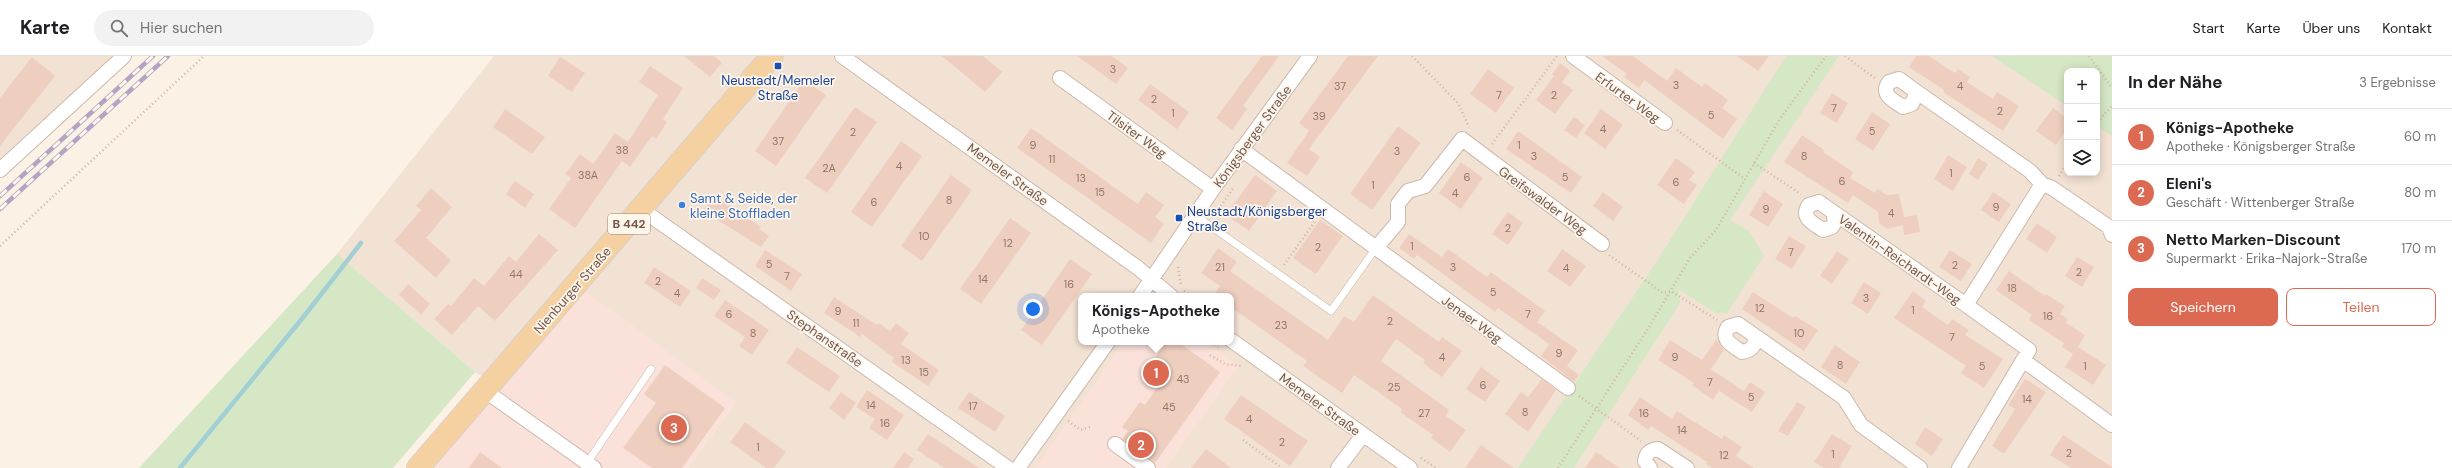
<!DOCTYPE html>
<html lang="de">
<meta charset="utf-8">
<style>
body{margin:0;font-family:"DM Sans",sans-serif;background:#f2f2f2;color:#202124}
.controls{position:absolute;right:12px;top:12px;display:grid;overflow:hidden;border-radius:8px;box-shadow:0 2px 10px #0003}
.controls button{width:36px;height:36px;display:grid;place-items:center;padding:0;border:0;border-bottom:1px solid #e0e0e0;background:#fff;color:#202124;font:20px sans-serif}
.you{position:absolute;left:1033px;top:253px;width:14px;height:14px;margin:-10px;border:3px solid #fff;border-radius:50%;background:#1a73e8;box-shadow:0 0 0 6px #1a73e833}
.badge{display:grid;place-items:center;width:26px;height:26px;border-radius:50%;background:#dc6952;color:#fff;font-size:13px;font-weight:700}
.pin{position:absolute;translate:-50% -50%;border:2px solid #fff;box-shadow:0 1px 4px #0006}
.popup{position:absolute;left:1078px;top:237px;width:156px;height:52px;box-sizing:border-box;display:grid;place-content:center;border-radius:8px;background:#fff;filter:drop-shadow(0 1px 3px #0005);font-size:13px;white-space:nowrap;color:#757577}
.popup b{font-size:15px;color:#202124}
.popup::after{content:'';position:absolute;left:50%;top:100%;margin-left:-8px;border:8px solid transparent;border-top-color:#fff}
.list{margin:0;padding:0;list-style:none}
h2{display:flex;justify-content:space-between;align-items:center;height:52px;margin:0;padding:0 16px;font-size:17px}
h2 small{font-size:13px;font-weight:400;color:#757577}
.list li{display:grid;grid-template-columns:26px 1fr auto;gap:12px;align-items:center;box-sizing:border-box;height:56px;padding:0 16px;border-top:1px solid #e0e0e0}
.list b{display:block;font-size:15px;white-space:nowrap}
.list p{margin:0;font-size:13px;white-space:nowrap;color:#757577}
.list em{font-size:13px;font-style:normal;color:#757577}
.actions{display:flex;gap:8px;padding:12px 16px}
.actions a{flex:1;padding:9px 0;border:1px solid #dc6952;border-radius:8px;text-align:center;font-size:14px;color:#dc6952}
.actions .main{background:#dc6952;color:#fff}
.icon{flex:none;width:22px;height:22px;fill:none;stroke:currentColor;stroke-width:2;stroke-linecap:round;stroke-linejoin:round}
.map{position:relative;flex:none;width:2112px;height:412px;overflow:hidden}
header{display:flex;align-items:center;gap:24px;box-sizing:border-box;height:56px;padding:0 20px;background:#fff;border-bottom:1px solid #e0e0e0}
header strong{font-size:19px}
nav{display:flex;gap:22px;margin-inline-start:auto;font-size:14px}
.search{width:280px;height:36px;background:#f2f2f2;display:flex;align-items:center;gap:10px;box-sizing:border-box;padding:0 14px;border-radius:22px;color:#757577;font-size:15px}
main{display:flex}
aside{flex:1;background:#fff}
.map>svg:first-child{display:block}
</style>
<header>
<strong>Karte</strong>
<div class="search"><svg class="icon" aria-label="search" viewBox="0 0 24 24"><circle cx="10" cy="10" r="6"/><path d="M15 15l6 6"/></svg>Hier suchen</div>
<nav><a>Start</a><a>Karte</a><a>Über uns</a><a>Kontakt</a></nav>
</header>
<main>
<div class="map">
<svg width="2112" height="412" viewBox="0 0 2112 412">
<rect width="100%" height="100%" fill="#fbf1e5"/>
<path fill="#f2e2d4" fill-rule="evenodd" d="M0,0H114L0,104Z
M494,0H2112V412H688L736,346L500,331L475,316L337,198ZM2067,15H2097V117H2067ZM1081,240H1231V286H1081Z"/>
<path fill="#fae1da" d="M584,234L736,346L688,412H434L500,331Z
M1123,286H1207L1239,310L1166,412H1036Z"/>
<path fill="#d5e7c5" d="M1786,0H1839L1730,164L1749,175L1764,200L1727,257H1716L1678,233L1680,247L1574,412H1518L1655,208Z
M1992,0H2112V80L2097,70V15H2067V50Z
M337,198L475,316L393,412H139Z"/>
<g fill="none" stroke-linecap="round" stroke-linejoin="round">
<path stroke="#a2cfd4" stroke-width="4.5" d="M180,412L305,259L361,187"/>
</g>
<path fill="#eecfbf" d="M684,0H714L722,7L710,21Z
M942,0H983L1002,16L985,36Z
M1077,0H1112L1128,12L1116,28Z
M1262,0H1279L1243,50L1247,53L1232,74L1216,62Z
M1348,0H1378L1309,93L1320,101L1307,120L1287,107L1309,75L1299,67Z
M1602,0H1633L1667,25L1676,12L1702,31L1705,27L1728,44L1722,52L1737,63L1723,83L1644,24L1639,32L1624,21L1627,18Z
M1737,0H1769L1758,15Z
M1916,0H1929L1955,17L1958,13L1970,21L1967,26L1993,43L1997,36L2019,50L2003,75L1943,36L1944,34L1909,11Z
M32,1L55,20L0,90V42Z
M560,1L585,17L572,36L548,20Z
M1560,7L1570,15L1562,26L1552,18Z
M650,10L683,32L663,63L667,66L656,83L652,80L630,111L622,105L575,172L549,153L571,122L565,118L580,98L593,108L615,77L628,86L658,39L639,26Z
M1488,13L1514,32L1496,57L1470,38Z
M1554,20L1573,34L1555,58L1536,44Z
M804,24L826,39L776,110L755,95Z
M1150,28L1189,56L1177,73L1138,44Z
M1832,37L1848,47L1837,67L1820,57Z
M855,51L877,66L827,137L805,122Z
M2053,52L2067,62V73L2056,89L2036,75Z
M505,53L545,81L532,98L493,71Z
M1601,53L1623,69L1605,93L1584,77Z
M1872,56L1890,68L1873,95L1855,83Z
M1574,61L1585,69L1576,82L1564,74Z
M1398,70L1421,87L1372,154L1350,138Z
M1031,72L1138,148L1146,136L1164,149L1155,161L1164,168L1151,187L1017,92Z
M1518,75L1582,121L1571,137L1506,93Z
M1802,79L1824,94L1823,96L1853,116L1850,122L1875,137L1877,133L1887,139L1899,138L1904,161L1917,159L1920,176L1904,179L1903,169L1887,173L1879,167L1878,156L1853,139L1848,147L1784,106Z
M901,85L922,100L872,171L851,156Z
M1948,99L1967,111L1953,135L1934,123Z
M1676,102L1695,116L1689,124L1697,129L1684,148L1657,129Z
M1978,102L1988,108L1978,124L1969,118Z
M1461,106L1483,122L1461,153L1439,137Z
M951,119L972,134L922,205L901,190Z
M1255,119L1277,135L1249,175L1226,159Z
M515,125L534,138L525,152L506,138Z
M431,132L452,151L426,182L451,204L436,222L394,185L421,154L416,150Z
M1764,135L1783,148L1768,171L1749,159Z
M1603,136L1623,151L1613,165L1593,150Z
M1993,136L2011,148L1999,166L1981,154Z
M714,139L761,171L759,173L769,180L761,191L703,155Z
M1508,156L1523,167L1508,189L1492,178Z
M1010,162L1031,177L981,248L960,233Z
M1320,164L1343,180L1316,218L1293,202Z
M2037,167L2057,181L2047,197L2026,183Z
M539,178L558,194L495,265L478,250L452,279L434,263L448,248L451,250L474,222L484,230L509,200L516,206Z
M1409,178L1442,201L1448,193L1487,221L1491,216L1545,255L1537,266L1578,294L1567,310L1579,319L1574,326L1541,300L1549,288L1498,252L1495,256L1417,199L1414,203L1399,192Z
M1789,180L1806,190L1792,213L1775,203Z
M1218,192L1237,206L1230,215L1328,284L1344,260L1354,266L1373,239L1439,286L1442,281L1462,295L1442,321L1423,307L1425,304L1396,283L1381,305L1449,354L1446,360L1466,374L1450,396L1431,382L1433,379L1400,356L1402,353L1354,319L1342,337L1303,310L1307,305L1231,251V240H1213L1220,230L1201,217Z
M1562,193L1586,210L1570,231L1547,215Z
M765,194L802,218L791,235L755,210Z
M1950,194L1972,208L1961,225L1939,211Z
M1837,195L1849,203L1832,228L1820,220Z
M2077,201L2094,211L2082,231L2065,220Z
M1070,203L1092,218L1042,289L1021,274Z
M654,211L691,235L680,251L644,227Z
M2009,215L2045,240L2046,238L2065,250L2060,258L2068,263L2066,267L2085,279L2078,291L2106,309L2093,329L2065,311L2073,298L2062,291L2064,287L2029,264L2032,259L1996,234Z
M702,222L721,234L714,244L696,232Z
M1864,226L1881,237L1868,258L1851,247Z
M408,228L430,248L421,259L399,239Z
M1913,235L1926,245L1922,251L1948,269L1952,263L1969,274L1965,279L2003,303L1984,332L1961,317L1966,310L1894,262Z
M1753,236L1793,262L1795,260L1818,274L1804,295L1742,253Z
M834,241L877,269L879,267L890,275L896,267L909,277L901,288L939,314L928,330L892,306L894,302L862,278L860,281L824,257Z
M725,244L769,274L752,299L739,290L745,281L714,260Z
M1670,284L1702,304L1716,284L1718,285L1724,294L1711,313L1744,335L1750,326L1765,336L1752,356L1719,335L1713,344L1692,329L1694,327L1658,304Z
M1166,286H1178L1220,316L1155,407L1122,383L1128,375L1122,371L1140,346L1145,349L1159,329L1144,318Z
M1835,289L1860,306L1846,328L1821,311Z
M797,291L840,320L829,336L786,307Z
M665,309L725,352L682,412H652L623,392L656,347L644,338Z
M1481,311L1500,325L1485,346L1466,333Z
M1542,323L1556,334L1528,376L1505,358L1521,336L1528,341Z
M2025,323L2046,336L2004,398L1992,390L2015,353L2008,349Z
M867,334L904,359L887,384L869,372L875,363L856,351Z
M841,336L856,347L844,364L829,352Z
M969,336L1005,360L995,376L958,352Z
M1241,339L1308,385L1290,410L1224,363Z
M1640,341L1672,363L1677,355L1722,383L1724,379L1742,391L1736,400L1754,412H1712L1706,408L1707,406L1651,370L1648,374L1628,359Z
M1797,346L1806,351L1788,380L1778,375Z
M745,366L786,396L774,412H766L730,386Z
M1925,371L1943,383L1932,400L1915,388Z
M928,378L954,395L979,412H944L917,394Z
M1832,378L1852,390L1839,412H1824L1814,406Z
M2063,379L2112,411V412H2071L2050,399Z
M1481,389L1514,412H1465Z
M1206,393L1231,412H1191Z
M480,396L502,412H469Z
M904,396L914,403L908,412H893Z
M1596,396L1620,412H1585Z"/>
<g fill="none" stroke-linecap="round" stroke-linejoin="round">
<g stroke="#ccb8ac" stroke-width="8">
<path id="lane" d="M1195,159L1331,255L1376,192
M587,407L651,313"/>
</g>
<g stroke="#ccb8ac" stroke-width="16">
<path id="street" d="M842,0L1138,212L1171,240
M1573,0L1665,67
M1060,22L1213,133
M1914,34L1916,38L1912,48L1903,51C1893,44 1880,39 1889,26L1899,23L1914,34L2030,115L2042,128L1966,249L2029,294L1959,412
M1241,93L1376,192L1398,166V148L1408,135L1425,130L1462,83L1602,188
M0,114L124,0
M2042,128L2052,132L2109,171L2112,179
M641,153L1008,412
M1833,156L1835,166L1832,171L1823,174C1813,167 1800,162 1809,149L1819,146L1833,156L1966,249
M1376,192L1568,332
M1140,240L1213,133L1310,0
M1754,279C1757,288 1752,295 1742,296C1732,289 1720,284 1728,271L1738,268L1844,342L1861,369L1920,412
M1231,284L1410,412
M2023,304L2112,369
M484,334L594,412
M1115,388L1148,412
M1018,412L1108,286
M1338,412L1363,379
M1650,412L1645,405C1646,397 1650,394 1658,393L1687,412"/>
</g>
<g stroke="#d8d0cd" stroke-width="24">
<path id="primary" d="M418,412L772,0"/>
</g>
<path stroke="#d3b2a2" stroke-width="2.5" stroke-dasharray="1 3" stroke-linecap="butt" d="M1412,0L1458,47L1469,71
M1845,0L1876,23
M2089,0L2112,32
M2097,66L2112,50
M1677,74L1745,123
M1492,88L1557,0
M1754,107L1801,138
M2059,120L2067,107
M1214,160L1234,131
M0,190L204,0
M1609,199L1663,237L1671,235L1717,264
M1284,209L1316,164
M1178,211L1181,229
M1184,235L1192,240
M1211,286L1218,291
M1210,299L1225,308L1242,310
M1579,340L1641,385
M1068,365L1081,374L1090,371
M1243,384L1282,412
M1421,402L1436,412
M1558,412L1649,271L1690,202L1716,174L1779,64L1826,0"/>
<use href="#lane" stroke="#fff" stroke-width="7"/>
<use href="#street" stroke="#fff" stroke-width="14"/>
<use href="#primary" stroke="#f5d1a2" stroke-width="22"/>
<g stroke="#b3a4c3" stroke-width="4.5">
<path id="rail" d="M0,140L153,0
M0,153L168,0"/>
</g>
<use href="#rail" stroke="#fef5eb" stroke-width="3" stroke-dasharray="9" stroke-linecap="butt"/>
</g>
<g fill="#1a4fb4" stroke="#fef5eb" stroke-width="1.5">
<rect x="774" y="6" width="8" height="8" rx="2"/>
<rect x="1175" y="158" width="8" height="8" rx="2"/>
</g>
<circle fill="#3f7fe0" stroke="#fef5eb" stroke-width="1.5" cx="682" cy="149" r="4"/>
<g text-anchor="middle" stroke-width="3.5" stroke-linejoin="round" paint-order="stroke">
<g font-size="11" fill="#917569">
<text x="1113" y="17">3</text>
<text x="1676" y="33">3</text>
<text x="1340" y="34">37</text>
<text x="1960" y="34">4</text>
<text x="1499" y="43">7</text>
<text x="1554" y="43">2</text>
<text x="1154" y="47">2</text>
<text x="1834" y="56">7</text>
<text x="2000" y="59">2</text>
<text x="1173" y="61">1</text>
<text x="1711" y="63">5</text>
<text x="1319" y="64">39</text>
<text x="1603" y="77">4</text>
<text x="1872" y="79">5</text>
<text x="853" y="80">2</text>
<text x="778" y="89">37</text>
<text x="1033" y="93">9</text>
<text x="1519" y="93">1</text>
<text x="622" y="98">38</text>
<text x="1397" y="99">3</text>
<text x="1534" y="104">3</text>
<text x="1804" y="104">8</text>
<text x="1052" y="107">11</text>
<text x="899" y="114">4</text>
<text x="829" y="116">2A</text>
<text x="1951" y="121">1</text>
<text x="588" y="123">38A</text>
<text x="1467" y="125">6</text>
<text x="1565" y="125">5</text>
<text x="1081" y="126">13</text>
<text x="1842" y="129">6</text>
<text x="1676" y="130">6</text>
<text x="1373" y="133">1</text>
<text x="1100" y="140">15</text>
<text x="1455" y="141">4</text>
<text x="949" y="148">8</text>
<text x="874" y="150">6</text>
<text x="1996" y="155">9</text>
<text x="1766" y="157">9</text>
<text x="1891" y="161">4</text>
<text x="1508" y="176">2</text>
<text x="924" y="184">10</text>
<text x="1008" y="191">12</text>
<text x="1412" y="194">1</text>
<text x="1318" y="195">2</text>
<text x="1791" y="200">7</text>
<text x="769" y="212">5</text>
<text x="1955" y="213">2</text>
<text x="1220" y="215">21</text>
<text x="1453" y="215">3</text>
<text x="1566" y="216">4</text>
<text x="2079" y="220">2</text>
<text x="516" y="222">44</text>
<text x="787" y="224">7</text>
<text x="983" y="227">14</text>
<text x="658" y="229">2</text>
<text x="1069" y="232">16</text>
<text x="2012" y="236">18</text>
<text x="1493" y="240">5</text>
<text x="677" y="241">4</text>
<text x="1866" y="246">3</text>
<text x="1760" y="256">12</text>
<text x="1913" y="258">1</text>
<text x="838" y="259">9</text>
<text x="729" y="262">6</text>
<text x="1528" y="262">7</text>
<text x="2048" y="264">16</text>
<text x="1390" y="269">2</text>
<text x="856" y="271">11</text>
<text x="1281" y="273">23</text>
<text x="753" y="281">8</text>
<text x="1799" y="281">10</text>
<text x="1952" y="285">7</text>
<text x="1559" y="301">9</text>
<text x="1442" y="305">4</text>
<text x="1675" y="305">9</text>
<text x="906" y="308">13</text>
<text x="1840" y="313">8</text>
<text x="1982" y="314">5</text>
<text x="2085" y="314">1</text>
<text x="924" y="320">15</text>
<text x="1183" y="327">43</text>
<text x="1710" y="330">7</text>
<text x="1483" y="333">6</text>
<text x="1394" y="335">25</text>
<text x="1751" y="345">5</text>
<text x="2027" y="347">14</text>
<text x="871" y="353">14</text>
<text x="973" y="354">17</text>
<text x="1169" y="355">45</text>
<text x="1525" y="360">8</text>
<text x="1424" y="361">27</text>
<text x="1644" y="361">16</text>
<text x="1249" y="367">4</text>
<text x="885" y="371">16</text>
<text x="1682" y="378">14</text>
<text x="1282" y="390">2</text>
<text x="758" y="395">1</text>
<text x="2069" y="401">2</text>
<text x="1833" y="402">1</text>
<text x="1724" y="403">12</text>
</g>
<rect fill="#fef5eb" stroke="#9c867c" stroke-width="1" x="608" y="158" width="42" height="20" rx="3"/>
<g font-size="12" font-weight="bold" fill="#72574c">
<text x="629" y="172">B 442</text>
</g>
<g font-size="13" fill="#164399" stroke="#fef5eb">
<text x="778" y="29">Neustadt/Memeler<tspan x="778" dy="15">Straße</tspan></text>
<text x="1187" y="160" text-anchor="start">Neustadt/Königsberger<tspan x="1187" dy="15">Straße</tspan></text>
</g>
<g font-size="13" fill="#72574c" stroke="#fef5eb">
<text transform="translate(1628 41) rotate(36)" y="5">Erfurter Weg</text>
<text transform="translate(1137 78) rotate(36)" y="5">Tilsiter Weg</text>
<text transform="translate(1252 80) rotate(-54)" y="5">Königsberger Straße</text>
<text transform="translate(1008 118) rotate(36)" y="5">Memeler Straße</text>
<text transform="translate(1543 144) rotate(36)" y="5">Greifswalder Weg</text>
<text transform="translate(1900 203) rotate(35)" y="5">Valentin-Reichardt-Weg</text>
<text transform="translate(572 234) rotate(-49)" y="5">Nienburger Straße</text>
<text transform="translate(1472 263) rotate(36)" y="5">Jenaer Weg</text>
<text transform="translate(825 282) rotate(35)" y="5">Stephanstraße</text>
<text transform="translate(1320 348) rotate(36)" y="5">Memeler Straße</text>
</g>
<g font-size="13" fill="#366cbe" stroke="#fef5eb" text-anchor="start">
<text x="690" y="147">Samt &amp; Seide, der<tspan x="690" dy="15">kleine Stoffladen</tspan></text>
</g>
</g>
</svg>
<div class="controls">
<button>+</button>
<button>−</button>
<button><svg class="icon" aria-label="layers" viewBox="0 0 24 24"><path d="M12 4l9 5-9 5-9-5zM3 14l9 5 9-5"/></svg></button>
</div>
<div class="you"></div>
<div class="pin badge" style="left:1156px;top:317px">1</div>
<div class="popup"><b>Königs-Apotheke</b>Apotheke</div>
<div class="pin badge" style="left:1141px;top:389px">2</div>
<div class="pin badge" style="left:674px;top:372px">3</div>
</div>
<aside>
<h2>In der Nähe<small>3 Ergebnisse</small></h2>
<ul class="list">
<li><span class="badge">1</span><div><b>Königs-Apotheke</b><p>Apotheke · Königsberger Straße</p></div><em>60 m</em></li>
<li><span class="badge">2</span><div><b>Eleni's</b><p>Geschäft · Wittenberger Straße</p></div><em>80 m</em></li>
<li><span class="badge">3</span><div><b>Netto Marken-Discount</b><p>Supermarkt · Erika-Najork-Straße</p></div><em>170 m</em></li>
</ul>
<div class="actions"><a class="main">Speichern</a><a>Teilen</a></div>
</aside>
</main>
